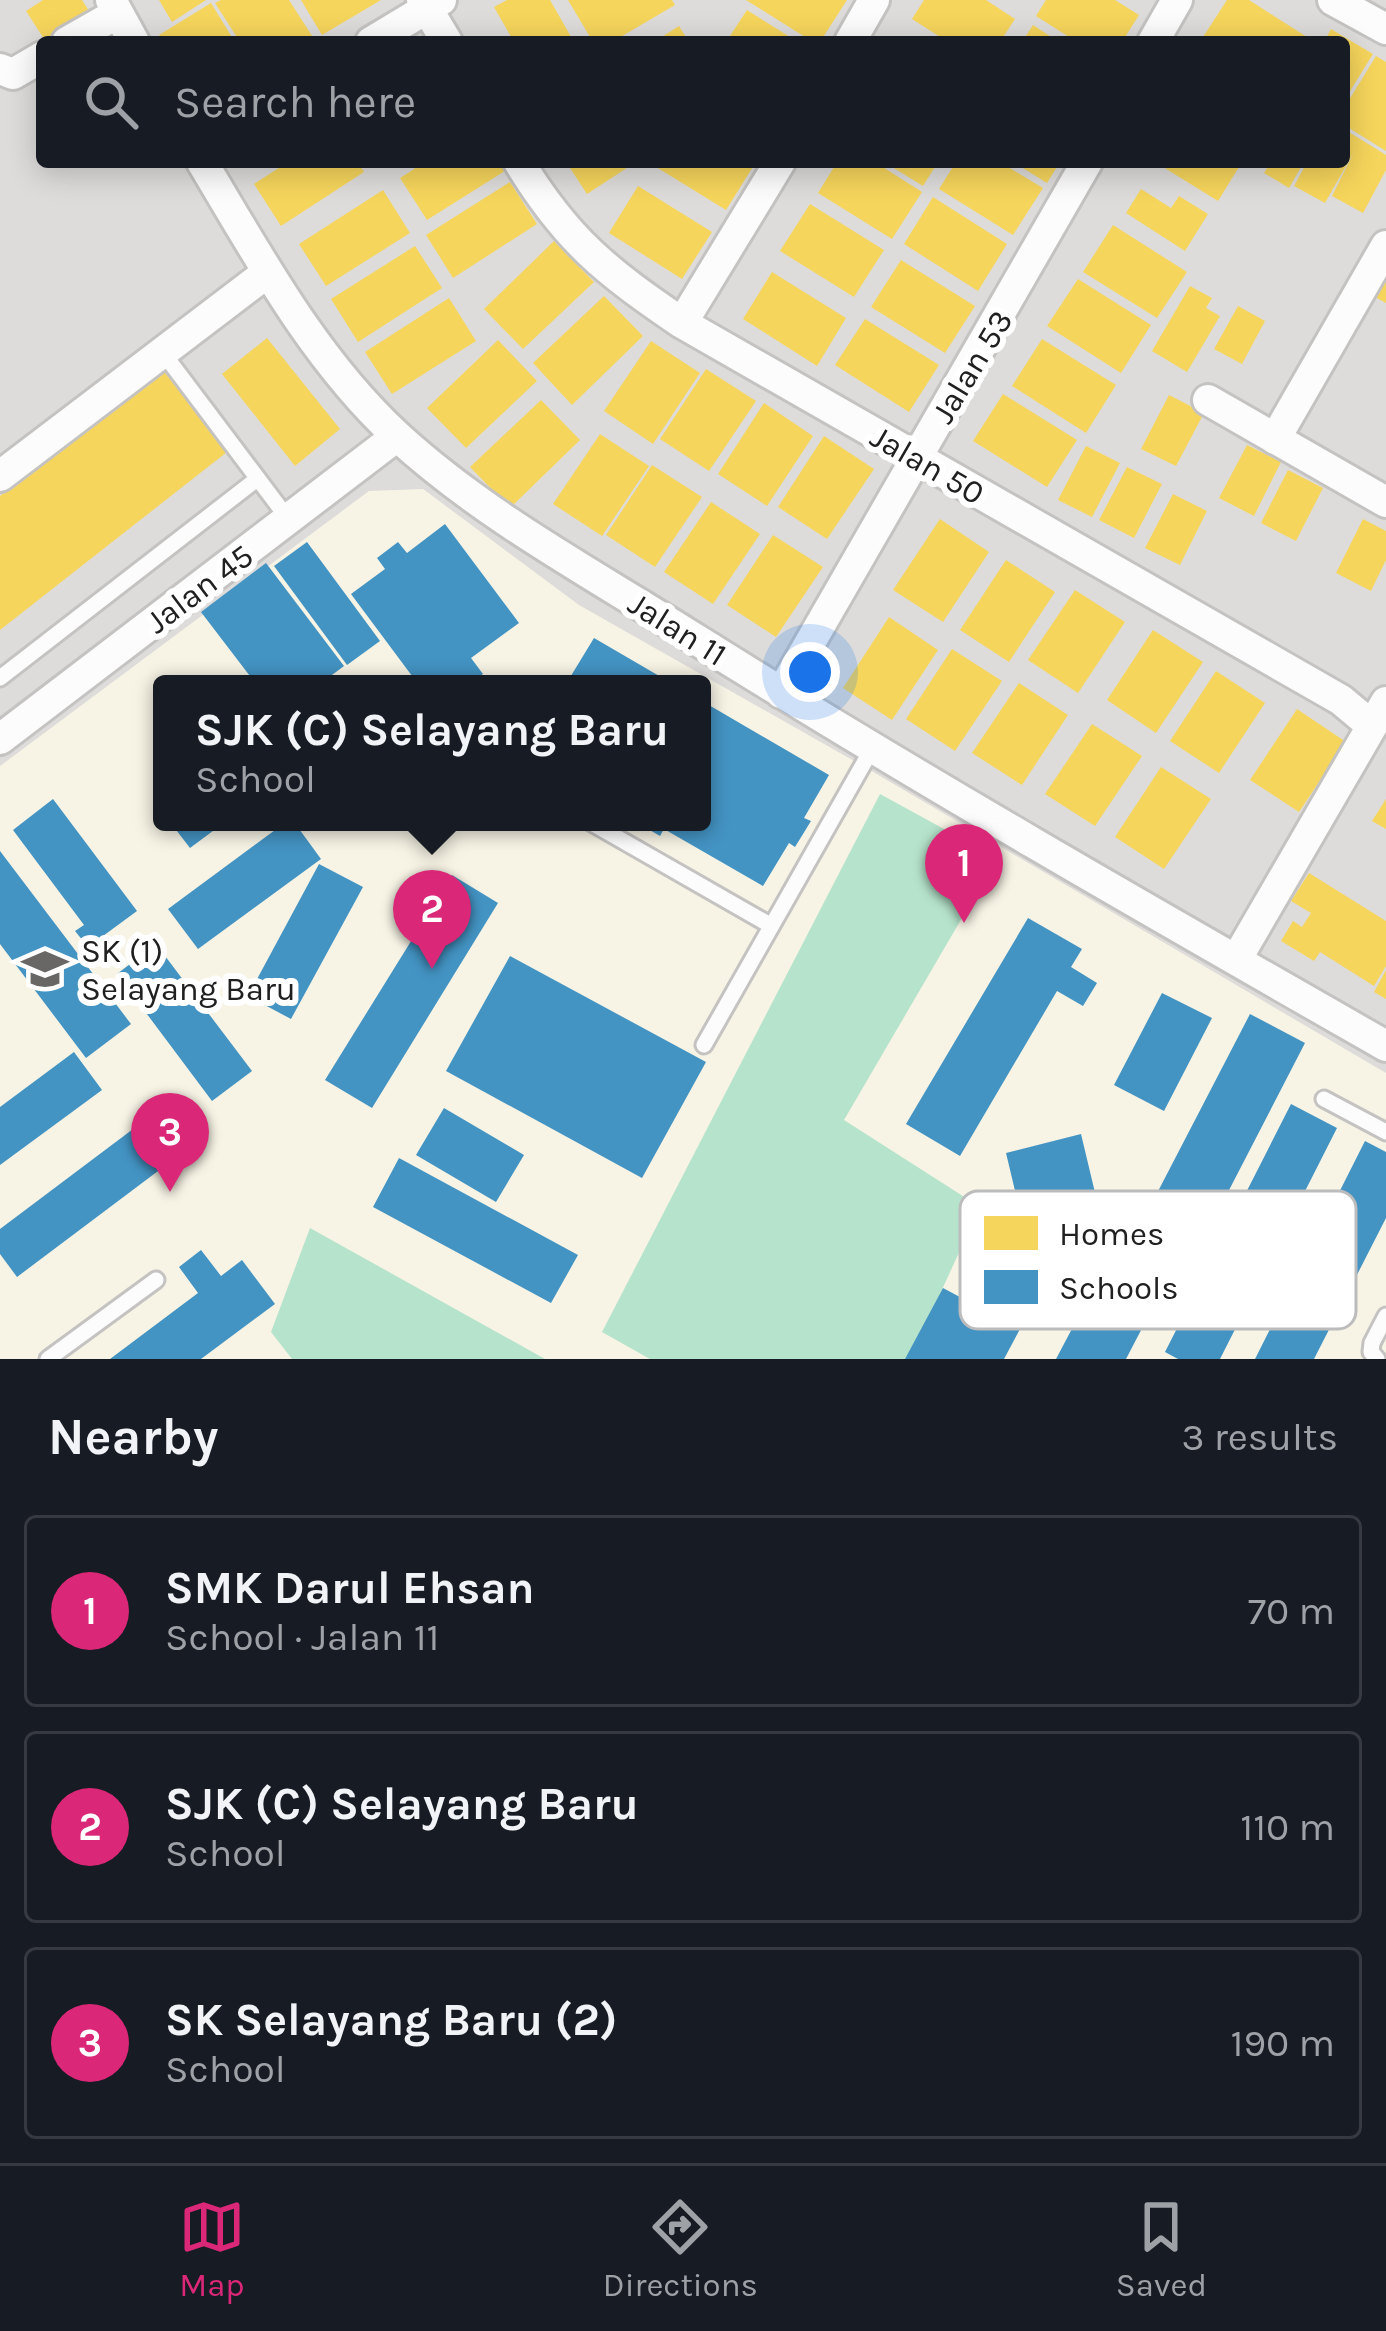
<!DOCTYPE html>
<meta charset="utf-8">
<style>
body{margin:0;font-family:Karla,sans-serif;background:#242831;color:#f1f3f6}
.you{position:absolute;left:810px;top:672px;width:42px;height:42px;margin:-30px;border:9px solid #fff;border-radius:50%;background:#1a73e8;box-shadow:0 0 0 18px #1a73e833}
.badge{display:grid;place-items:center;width:78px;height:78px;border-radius:50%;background:#db2777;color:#fff;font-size:39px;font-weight:700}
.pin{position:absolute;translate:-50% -99px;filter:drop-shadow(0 3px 6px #0008)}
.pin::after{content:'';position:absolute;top:63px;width:42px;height:36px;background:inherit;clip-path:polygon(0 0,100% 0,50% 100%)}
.popup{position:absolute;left:153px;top:675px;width:558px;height:156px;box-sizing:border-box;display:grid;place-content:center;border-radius:12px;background:#171b24;filter:drop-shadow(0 3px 9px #0005);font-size:39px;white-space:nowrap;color:#9ea1a6}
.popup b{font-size:45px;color:#f1f3f6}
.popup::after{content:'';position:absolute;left:50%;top:100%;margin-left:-24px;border:24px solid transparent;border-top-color:#171b24}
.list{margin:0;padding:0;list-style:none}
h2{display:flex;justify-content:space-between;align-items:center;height:156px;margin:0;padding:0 48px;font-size:51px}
h2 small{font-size:39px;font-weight:400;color:#9ea1a6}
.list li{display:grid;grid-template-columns:78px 1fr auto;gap:36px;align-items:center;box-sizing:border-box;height:192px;margin:0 24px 24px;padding:0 24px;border:3px solid #363941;border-radius:12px}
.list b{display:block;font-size:45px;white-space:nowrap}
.list p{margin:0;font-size:39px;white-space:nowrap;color:#9ea1a6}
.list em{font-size:39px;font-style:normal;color:#9ea1a6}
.icon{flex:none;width:66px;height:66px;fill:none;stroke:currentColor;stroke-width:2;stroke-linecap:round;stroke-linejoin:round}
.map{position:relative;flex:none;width:1386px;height:1359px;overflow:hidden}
.search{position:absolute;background:#171b24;box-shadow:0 6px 30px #0003;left:36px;right:36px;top:36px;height:132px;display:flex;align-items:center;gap:30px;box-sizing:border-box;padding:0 42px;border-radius:12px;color:#9ea1a6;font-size:45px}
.sheet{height:804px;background:#171b24}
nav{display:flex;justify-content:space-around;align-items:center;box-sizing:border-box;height:168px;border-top:3px solid #363941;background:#171b24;font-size:33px;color:#9ea1a6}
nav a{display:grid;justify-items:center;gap:6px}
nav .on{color:#db2777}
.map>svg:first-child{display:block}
</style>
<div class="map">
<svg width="1386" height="1359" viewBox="0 0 1386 1359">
<rect width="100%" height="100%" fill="#eeece9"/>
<path fill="#dddcda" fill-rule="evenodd" d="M0,0H1386V1359H0ZM42,42H1344V162H42ZM162,684H702V822H162Z"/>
<path fill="#f7f4e5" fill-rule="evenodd" d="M423,489L579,605L863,766L1386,1073V1359H0V766L369,491ZM162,684H702V822H162Z"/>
<path fill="#b6e3cb" d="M880,794L997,858L844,1120L980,1207L910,1359H650L602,1332Z
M310,1228L545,1359H292L271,1332Z"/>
<path fill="#f6d55c" d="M43,0H82L94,19L57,42H46L26,11Z
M159,0H206L172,22Z
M221,0H289L316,42H240L215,3Z
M301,0H381L322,35Z
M507,0H550L574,42H514L494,7Z
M568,0H672L675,5L612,42H593Z
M746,0H847L820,42H813Z
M924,0H986L1015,19L1000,42H948L912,19Z
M1046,0H1115L1139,15L1122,42H1077L1036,16Z
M1227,0H1249L1307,37L1304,42H1211L1203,37Z
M211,3L235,42H164L159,35Z
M747,10L798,42H726Z
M1033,25L1059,42H1022Z
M679,26L689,42H654Z
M1331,29L1373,54L1344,101V42H1324Z
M1376,56L1386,62V151L1344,125V108Z
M1344,129L1386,155V170L1363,213L1332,196L1354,152L1325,203L1294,186L1307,162H1344Z
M288,162H358L364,172L281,226L254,184Z
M425,162H508L511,167L427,220L400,178Z
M566,162H636L587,194Z
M648,162H756L726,210Z
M837,162H875L922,192L892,239L818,193Z
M884,162H938L923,186Z
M956,162H1000L1043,188L1013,235L939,189Z
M1013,162H1060L1047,183Z
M1155,162H1242L1218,201Z
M1271,162H1304L1289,188L1264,173Z
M510,182L537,224L453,278L426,235Z
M638,186L712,232L682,279L609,233Z
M1141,189L1171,208L1179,196L1208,214L1185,251L1126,213Z
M383,190L410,233L326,286L299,244Z
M933,197L1007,244L978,291L904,244Z
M810,204L884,250L854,297L780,251Z
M1113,225L1187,272L1157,318L1083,272Z
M554,241L594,282L523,349L484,309Z
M415,246L442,288L358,342L331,299Z
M901,260L975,306L945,353L871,307Z
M772,272L846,318L817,366L743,319Z
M1386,276V303L1375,297Z
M1078,279L1151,325L1121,373L1047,326Z
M1190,286L1212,298L1206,308L1220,316L1187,372L1152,351Z
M604,296L643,336L572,405L533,363Z
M449,298L476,341L392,394L365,352Z
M1238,306L1265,321L1242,364L1214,349Z
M865,319L939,365L909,412L835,365Z
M267,338L340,429L295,466L222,374Z
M1042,339L1116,385L1086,433L1012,386Z
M498,340L537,381L466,448L427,408Z
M651,341L700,373L653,444L604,411Z
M162,369L227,452L0,630V496Z
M706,369L756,401L709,471L660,439Z
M1003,394L1077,440L1047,487L973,441Z
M1169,395L1204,413L1176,466L1141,449Z
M541,400L580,440L510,508L470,467Z
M764,403L813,436L767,506L718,474Z
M600,434L649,466L602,536L553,504Z
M824,436L874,469L827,539L778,507Z
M1247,445L1281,462L1254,516L1219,498Z
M1086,446L1120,463L1092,517L1058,500Z
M652,465L702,497L655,567L606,535Z
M1127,467L1162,484L1134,538L1099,520Z
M1288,470L1323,488L1296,541L1261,523Z
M1173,494L1207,511L1180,565L1145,548Z
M711,502L760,534L713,604L664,572Z
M940,519L989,552L943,622L893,590Z
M1363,519L1386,531V560L1371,591L1336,573Z
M773,535L823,567L776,637L727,605Z
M1006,560L1055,592L1009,662L960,630Z
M1075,590L1125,622L1078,693L1028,660Z
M889,617L938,650L892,720L843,688Z
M1153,630L1203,662L1156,733L1107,700Z
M952,649L1002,681L955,751L906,719Z
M1216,671L1265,703L1219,773L1170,741Z
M1019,683L1068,715L1022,785L972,753Z
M1297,709L1346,742L1299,812L1250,780Z
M1092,724L1142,756L1095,826L1045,794Z
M1161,767L1211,799L1164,869L1115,837Z
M1386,799V829L1372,821Z
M1309,873L1386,921V966L1374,986L1320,952L1314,961L1281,941L1293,921L1302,927L1311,913L1291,901Z
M1386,970V999L1374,992Z"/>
<path fill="#4393c3" d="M445,524L519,623L471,658L483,674L468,684H418L351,594L385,569L377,558L398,542L407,553Z
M307,542L380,641L347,665L274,566Z
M266,563L344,666L320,684H256L201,612Z
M594,638L673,684H566Z
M702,701L829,775L804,818L811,821L795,847L789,843L763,886L664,829L660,836L636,822H702Z
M53,799L137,911L88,947L75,931L84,925L13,830Z
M170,822H225L190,848Z
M286,822H294L321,859L198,949L168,909Z
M0,851L131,1024L86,1058L0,944Z
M319,864L363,887L291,1019L248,996Z
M452,875L498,903L372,1108L325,1080Z
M1028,918L1082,949L1071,967L1097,983L1083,1006L1057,991L960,1156L906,1124Z
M156,944L252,1071L212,1101L117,974Z
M510,956L706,1062L642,1178L446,1071Z
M1162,993L1212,1018L1164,1111L1114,1085Z
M1250,1014L1305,1043L1196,1254L1140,1226Z
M74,1052L102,1090L0,1165V1107Z
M1291,1104L1337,1128L1220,1359H1178L1165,1352Z
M444,1108L524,1155L496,1202L416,1155Z
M157,1111L186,1150L17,1277L0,1254V1229Z
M1081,1134L1097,1201L1022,1220L1006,1153Z
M1365,1141L1386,1152V1218L1314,1359H1255Z
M399,1158L578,1255L551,1303L373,1207Z
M1121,1236L1175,1265L1126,1359H1056Z
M201,1250L221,1276L242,1260L275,1304L201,1359H110L198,1293L179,1267Z
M943,1288L1020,1329L1004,1359H905Z"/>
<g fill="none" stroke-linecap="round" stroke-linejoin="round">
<g stroke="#c4c3c1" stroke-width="21">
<path id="lane" d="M161,350L289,520
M0,678L257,479
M590,822L770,925
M704,1045L873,747
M1324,1099L1386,1132
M48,1359L156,1280
M1377,1359L1371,1352L1372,1343L1386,1316"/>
</g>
<g stroke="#c4c3c1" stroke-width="36">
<path id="street" d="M111,0L134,42
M422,0L447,42
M1333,0L1386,29
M67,42L118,13
M371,42L441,0
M850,42L874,0
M1153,42L1177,0
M0,69L13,74L42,57
M202,162C259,257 314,359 396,435C485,517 595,575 697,640C922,781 1155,914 1386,1046
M519,162C567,241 607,272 682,323L1341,700L1372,726
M682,323L780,162
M1208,400L1386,502
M1275,439L1386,246
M0,476L268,272
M781,693L1087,162
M0,739L397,436
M1236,960L1386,702"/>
</g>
<use href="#lane" stroke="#fcfcfc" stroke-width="15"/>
<use href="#street" stroke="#fcfcfc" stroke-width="30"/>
</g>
<defs>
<g id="school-bare" transform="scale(3.6)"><path d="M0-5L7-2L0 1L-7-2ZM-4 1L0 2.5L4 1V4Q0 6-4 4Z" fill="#686766" stroke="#fff" stroke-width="2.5" paint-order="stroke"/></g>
</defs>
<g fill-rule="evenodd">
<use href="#school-bare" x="45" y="969"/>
</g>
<g text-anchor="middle" stroke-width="12" stroke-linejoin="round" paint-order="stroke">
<g font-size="33" fill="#202020" stroke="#fff">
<text transform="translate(971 366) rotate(-59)" y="12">Jalan 53</text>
<text transform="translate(928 464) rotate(30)" y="12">Jalan 50</text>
<text transform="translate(199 588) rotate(-37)" y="12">Jalan 45</text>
<text transform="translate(678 628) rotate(32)" y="12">Jalan 11</text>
</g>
<g font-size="33" fill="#202020" stroke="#fff" text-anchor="start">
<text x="81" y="962">SK (1)<tspan x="81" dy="38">Selayang Baru</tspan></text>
</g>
</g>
<rect x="960" y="1191" width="396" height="138" rx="18" fill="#fff" stroke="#bcbcbc" stroke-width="3"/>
<rect x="984" y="1216" width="54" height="34" fill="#f6d55c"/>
<rect x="984" y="1270" width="54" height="34" fill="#4393c3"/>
<g font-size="33" fill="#202020">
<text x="1059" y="1245">Homes</text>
<text x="1059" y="1299">Schools</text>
</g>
</svg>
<div class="you"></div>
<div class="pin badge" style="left:964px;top:923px">1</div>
<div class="pin badge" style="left:432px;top:969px">2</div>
<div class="popup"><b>SJK (C) Selayang Baru</b>School</div>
<div class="pin badge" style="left:170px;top:1192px">3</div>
<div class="search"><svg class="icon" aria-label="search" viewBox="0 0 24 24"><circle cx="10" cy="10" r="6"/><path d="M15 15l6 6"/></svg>Search here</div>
</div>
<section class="sheet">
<h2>Nearby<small>3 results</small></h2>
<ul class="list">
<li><span class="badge">1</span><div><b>SMK Darul Ehsan</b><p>School · Jalan 11</p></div><em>70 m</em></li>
<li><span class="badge">2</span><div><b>SJK (C) Selayang Baru</b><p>School</p></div><em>110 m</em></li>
<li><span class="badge">3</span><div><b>SK Selayang Baru (2)</b><p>School</p></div><em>190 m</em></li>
</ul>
</section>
<nav>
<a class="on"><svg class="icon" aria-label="map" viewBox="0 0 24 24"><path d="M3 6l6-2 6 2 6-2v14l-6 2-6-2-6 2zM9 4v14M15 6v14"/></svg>Map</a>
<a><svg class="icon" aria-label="directions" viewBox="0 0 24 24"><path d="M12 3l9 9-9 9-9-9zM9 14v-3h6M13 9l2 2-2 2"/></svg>Directions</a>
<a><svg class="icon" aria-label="saved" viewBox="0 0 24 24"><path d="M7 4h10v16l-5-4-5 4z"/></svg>Saved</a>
</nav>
